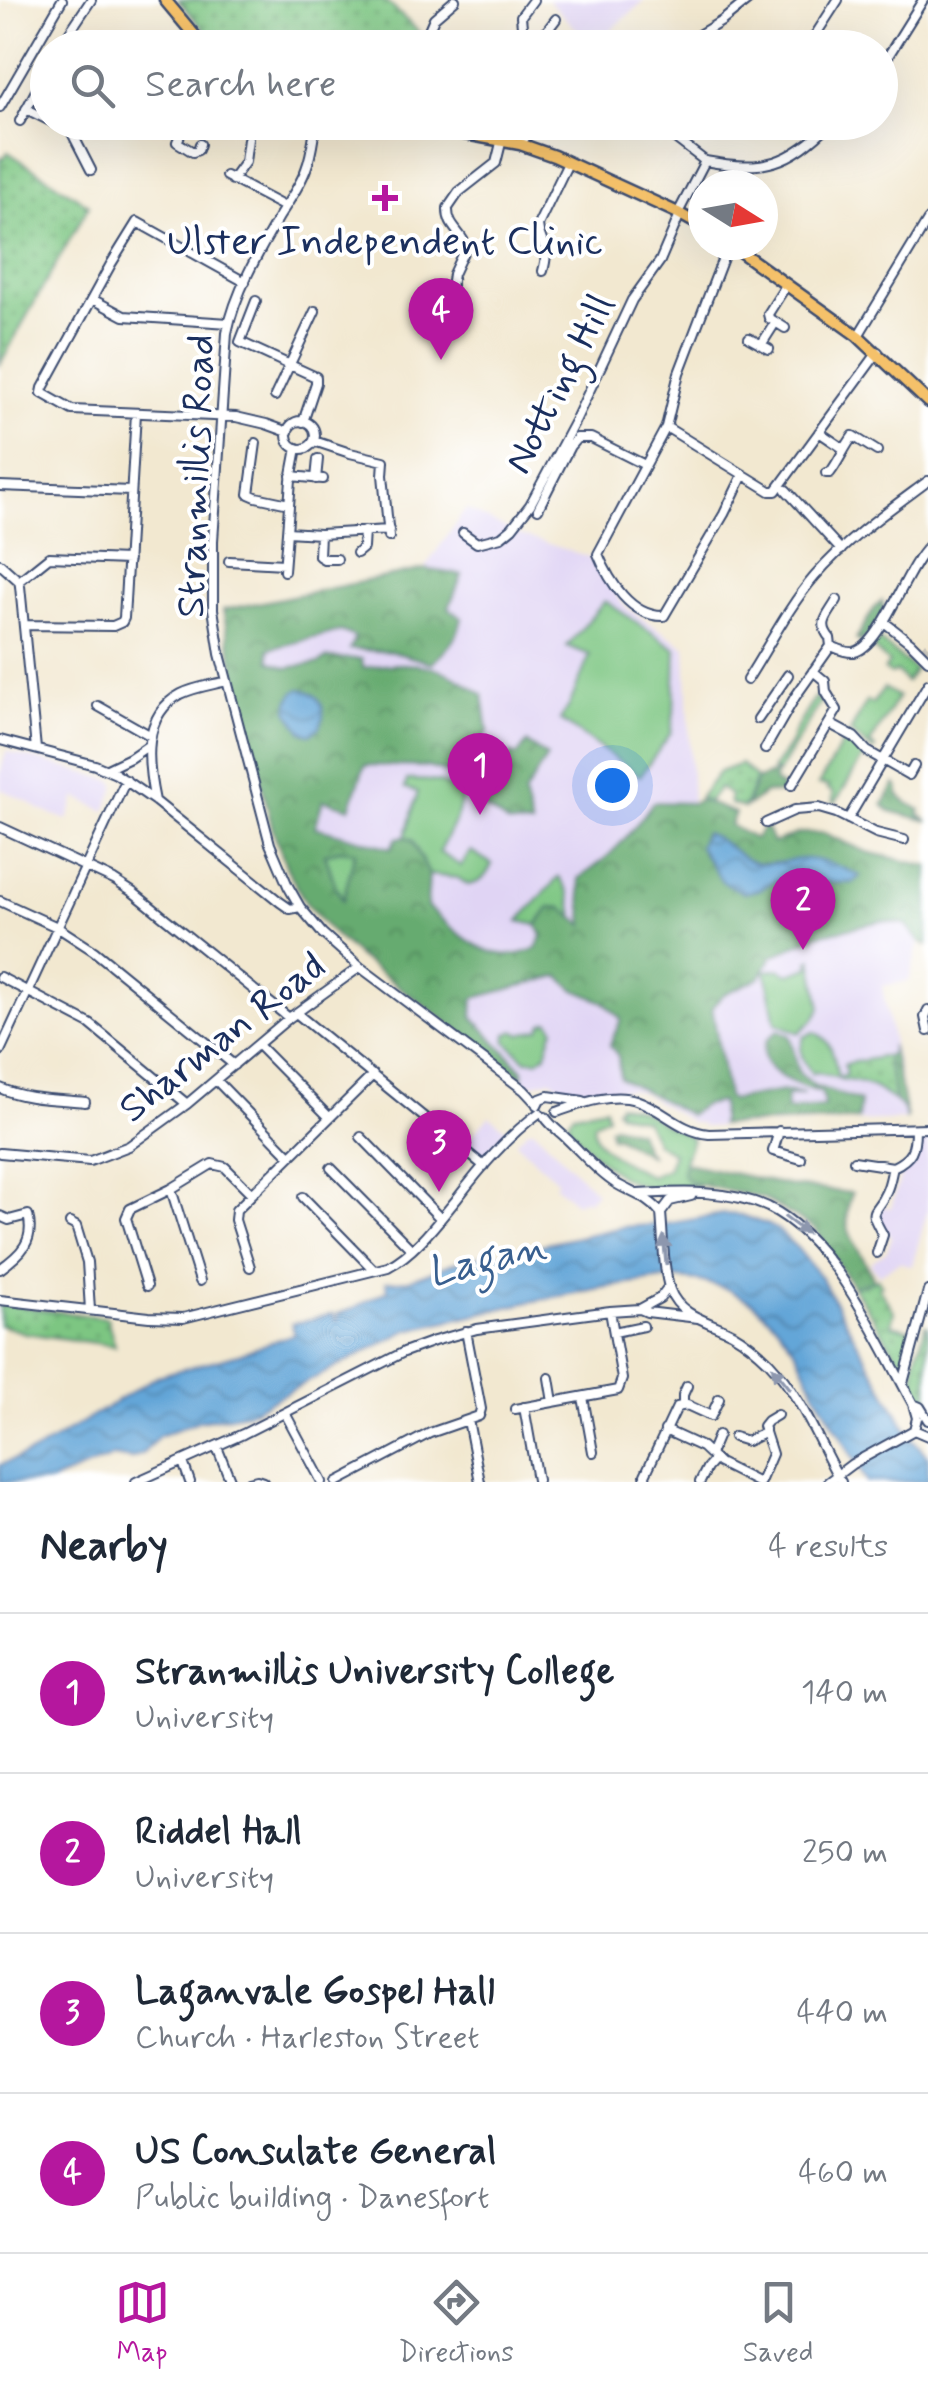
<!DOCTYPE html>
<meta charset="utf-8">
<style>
body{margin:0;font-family:Mynerve,sans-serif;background:#f6f6f7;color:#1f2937}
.compass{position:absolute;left:688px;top:170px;width:90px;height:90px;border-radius:50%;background:#fff;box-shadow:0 10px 40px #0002;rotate:101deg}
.you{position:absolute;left:612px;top:785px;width:35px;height:35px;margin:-25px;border:8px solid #fff;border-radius:50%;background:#1a73e8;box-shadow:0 0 0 15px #1a73e833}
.badge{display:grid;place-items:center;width:65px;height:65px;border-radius:50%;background:#b5179e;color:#fff;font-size:32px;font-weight:700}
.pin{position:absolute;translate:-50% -82px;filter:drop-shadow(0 2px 5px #0008)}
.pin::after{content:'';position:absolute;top:52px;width:35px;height:30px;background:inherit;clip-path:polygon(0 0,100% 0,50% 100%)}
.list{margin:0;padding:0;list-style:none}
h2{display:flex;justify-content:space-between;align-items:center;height:130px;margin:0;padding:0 40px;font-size:42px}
h2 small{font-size:32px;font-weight:400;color:#747a83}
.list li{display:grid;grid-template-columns:65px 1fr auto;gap:30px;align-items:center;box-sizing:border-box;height:160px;padding:0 40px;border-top:2px solid #e0e1e3}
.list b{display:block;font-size:38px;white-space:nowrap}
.list p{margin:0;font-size:32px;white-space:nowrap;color:#747a83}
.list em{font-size:32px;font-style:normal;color:#747a83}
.icon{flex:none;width:55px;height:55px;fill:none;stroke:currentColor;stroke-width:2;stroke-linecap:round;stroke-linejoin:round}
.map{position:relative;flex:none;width:928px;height:1482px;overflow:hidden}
.search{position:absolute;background:#fff;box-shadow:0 10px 40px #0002;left:30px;right:30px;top:30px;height:110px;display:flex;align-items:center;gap:25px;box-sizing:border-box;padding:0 35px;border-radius:55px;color:#747a83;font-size:38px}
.sheet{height:770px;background:#fff}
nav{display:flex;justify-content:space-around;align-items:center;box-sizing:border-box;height:140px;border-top:2px solid #e0e1e3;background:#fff;font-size:28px;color:#747a83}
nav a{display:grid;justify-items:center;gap:5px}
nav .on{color:#b5179e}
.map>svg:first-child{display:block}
</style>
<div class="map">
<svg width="928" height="1482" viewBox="0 0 928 1482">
<defs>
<pattern id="forest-crowns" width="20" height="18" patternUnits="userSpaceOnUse" patternTransform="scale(2.5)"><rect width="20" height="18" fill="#66ab70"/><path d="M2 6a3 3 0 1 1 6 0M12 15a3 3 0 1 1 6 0" fill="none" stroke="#538c5f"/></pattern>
<pattern id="park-dots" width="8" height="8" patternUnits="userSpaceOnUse" patternTransform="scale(2.5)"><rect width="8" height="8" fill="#7dc682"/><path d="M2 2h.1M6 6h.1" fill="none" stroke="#66a16e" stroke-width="1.8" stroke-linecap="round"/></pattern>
<pattern id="water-waves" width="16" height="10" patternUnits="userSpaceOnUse" patternTransform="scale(2.5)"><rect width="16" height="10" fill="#64a6d8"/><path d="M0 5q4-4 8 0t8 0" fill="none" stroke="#5288b2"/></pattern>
</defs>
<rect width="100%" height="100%" fill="#fff"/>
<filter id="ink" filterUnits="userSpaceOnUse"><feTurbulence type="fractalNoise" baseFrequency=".01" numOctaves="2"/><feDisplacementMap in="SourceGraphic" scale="20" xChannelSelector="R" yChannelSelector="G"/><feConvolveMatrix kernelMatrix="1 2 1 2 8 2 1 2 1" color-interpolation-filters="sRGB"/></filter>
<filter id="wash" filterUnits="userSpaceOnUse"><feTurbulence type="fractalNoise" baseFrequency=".0048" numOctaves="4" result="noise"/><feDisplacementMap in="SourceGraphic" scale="40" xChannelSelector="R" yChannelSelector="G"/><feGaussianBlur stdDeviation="2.25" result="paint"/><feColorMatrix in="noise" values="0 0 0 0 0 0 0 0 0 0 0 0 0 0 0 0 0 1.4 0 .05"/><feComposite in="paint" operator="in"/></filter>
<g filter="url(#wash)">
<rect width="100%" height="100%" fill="#f2e8d0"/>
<path fill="#e0d4f4" d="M548,0H645L593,46Z
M466,509L520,535L589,557L625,607L686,647L692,804L743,849L928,906L909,981L882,986L908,1120L702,1127V1124L691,1122L642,1093L630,1089L570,1093L563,1090L551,1079L530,1085L360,958L329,930L306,903L287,869L272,827L223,610L424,569Z
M6,751L114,781L116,786L105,811L76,797L68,820L40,810L29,802L0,789V774Z
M489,1116L507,1129L482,1158L464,1144Z
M529,1129H534L596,1192L588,1201L584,1199L575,1203L555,1185L558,1181L516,1142Z
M928,1138V1209L912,1266L899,1262L878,1275L870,1263L887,1251L892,1237L880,1225L877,1217L881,1206L891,1208L903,1169L908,1166L914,1167L921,1141Z"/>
<path fill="#7dc682" stroke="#4c7a70" stroke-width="2.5" d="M605,601L676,649L674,712L671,733L640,776L560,720L569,706L590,655L567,646Z
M879,640L915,670L906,682L897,672L891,674L884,670L889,663L873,648Z
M884,688L898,697L870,744L875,748L873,751L850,732L867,701L872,704Z
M815,697L821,701L778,773L772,770L790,744L794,732Z
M847,736C857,744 863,753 875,760L873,762L863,757L836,802H833V792L827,789L829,786L818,785Z
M407,780C432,780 443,779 462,798L457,816L439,852L461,866L471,851L492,864C487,876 481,883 468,885L458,878L429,875L412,840L405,837L418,792L405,788Z
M339,850L355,851L344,901L336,888L325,854Z
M559,877L569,893L575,919L562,908L551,907L537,925L519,921Z
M812,959L821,1008L815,1018L799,1033L776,1023L766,971L779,969L789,974L811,967L809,961Z
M550,1021L554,1028L546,1054L538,1060H526L506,1041L507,1034L514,1031L521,1034L540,1029L543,1023Z
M814,1032C834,1041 834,1058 838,1078L815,1072L812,1074C803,1060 797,1052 804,1037Z
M619,1104C637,1106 648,1114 664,1124C674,1129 684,1132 692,1139C685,1161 673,1174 699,1186C681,1187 661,1190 643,1186C614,1179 588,1149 569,1127L568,1121L574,1113L605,1107L607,1116L594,1123C589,1148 628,1163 646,1174L650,1176L667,1169L673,1153L656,1143L645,1120L618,1112L616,1109Z"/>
<path fill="url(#forest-crowns)" stroke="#406d67" stroke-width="2.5" fill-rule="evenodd" d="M425,569L462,575L449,608L462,618C458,638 447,650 432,663L393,652L350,649L355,637L341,631L269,649L270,661L286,668L319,663L326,658L362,659L363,668C413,659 442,663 483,695L488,731L470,762L497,784L502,778L500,770L511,754L517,756L527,743L547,757L524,795L532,826L509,824L480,805L470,787L452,774L427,767L365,765L350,808L323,800L315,827L391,848L397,838L405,837L412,840L429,875L427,907C460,934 492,970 537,948L542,936L537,925L550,907L562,908L584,925L579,878C611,858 632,832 653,802L692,803L700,800L735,813L730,825L755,839L763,828L767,829L773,843L799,833H824L867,852L928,866V946L919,941L905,924L882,921L817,935L772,957L760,978L724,994L712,1007L727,1097L731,1100L784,1091L804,1094L786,1096L787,1110L824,1107L822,1093C802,1086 753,1074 766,1042C769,1037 774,1034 778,1030L790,1036L799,1073L815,1086L860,1101L858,1120L720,1125L721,1102L703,1105L689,1115L620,1078L618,1056L610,1045L621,1019L604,1002L575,990L559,976L474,998L473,1017L523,1070V1078L360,958L329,930L306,903L287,869L272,827L234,668L223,610ZM704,834C727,839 737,860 758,864C764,865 769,863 774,863C798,863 839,865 859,876L852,883L774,881L760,889L744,893L722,881L699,847ZM339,850L355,852L343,900L336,888L325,854Z
M882,601L884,611L868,637L860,642L856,639L875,607Z
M776,772L774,781L783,788V793H766L746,807L756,780Z
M895,784L899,789L898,795L906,802L921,810L919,814L928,821L890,811L883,805Z
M891,1045L907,1118L906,1119L904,1110L895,1101L886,1056L891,1053Z
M613,1125L638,1131L645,1150L651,1156L615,1136L611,1137L609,1128Z
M686,1163L791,1186L852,1193C837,1235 860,1244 874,1280L853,1287L815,1229L762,1198L692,1183L684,1177L682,1170Z"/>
<path fill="url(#park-dots)" stroke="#4c7a70" stroke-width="2.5" d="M178,0H382L388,3L419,32L414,47H219Z
M8,152L89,205L0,364V158L3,159Z
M741,764L756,778L744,808L730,804L729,794L719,788L708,802L699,798L719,772Z
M886,1056L895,1101C872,1085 867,1083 840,1079V1076L846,1075L844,1064Z
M878,1279L882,1285L878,1287L894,1311L891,1325L912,1330L903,1365L853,1287Z
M0,1304L107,1318L115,1346L25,1333L0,1325Z
M926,1325L928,1326V1412L914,1388L915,1362Z"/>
<path fill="url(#water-waves)" stroke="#406a9b" stroke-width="2.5" d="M300,689C320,692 328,709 320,727L310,734L302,731L288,711C289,701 290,694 300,689Z
M705,833C727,840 739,861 759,864C775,866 791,858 807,859C824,860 844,868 860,876L852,883L775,881L760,889L744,893L722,881L699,846Z
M724,1214L741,1215L768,1225L778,1230L798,1249L821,1278L911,1437L928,1457V1482H867L815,1391L797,1352L777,1325L753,1303L727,1289L700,1281L670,1278L601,1288L529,1302L408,1330L247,1413L198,1421L159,1436L143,1453L131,1459L114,1456L50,1482H0V1465L36,1451L158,1376L239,1354L294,1334L292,1324L333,1314L336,1321L339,1319L337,1314L350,1310L388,1290L386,1282L409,1280L467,1258L501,1254L623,1227L667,1224Z"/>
</g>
<g filter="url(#ink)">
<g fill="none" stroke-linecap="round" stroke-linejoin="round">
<path stroke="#c7c3b9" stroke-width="8" stroke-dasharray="8 4" stroke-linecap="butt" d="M923,650L928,645"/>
<g stroke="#3b4b6f" stroke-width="12">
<path id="minor" d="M695,39L712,48
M59,48L91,0
M421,48L434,18L455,0
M509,48L517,40L523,39
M524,48L521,16L533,0
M530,48L537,44L556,19
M677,48L722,21L748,0
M807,48L838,0
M880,69L923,0
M0,107L62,0
M26,109L48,120
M20,121L48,68
M52,122L70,129L91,170
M186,122L177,142L193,152L198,150L200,144
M316,122C313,138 312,154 306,169C300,186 288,202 279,217C258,253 235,293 227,333L213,541V609L220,654L270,844L288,886L300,907L322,933L360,967L524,1090L537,1104
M654,122L705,161
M478,135L482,122
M679,140L697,122
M520,144L538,122
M705,161C765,172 788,165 832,122
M226,176L285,207
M232,180L245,162L248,139
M678,213L705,161
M728,245L679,373L666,427L598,554C609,581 631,617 664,616L724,514L743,475
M543,271C551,243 539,245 538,225L568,163
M245,282L137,222L111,264L43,388L42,393L72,410L236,417L266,424L288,432
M92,299L124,316L229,323
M449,300L443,301L440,308L443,314L450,316L456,307L453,301L449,300L453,274L466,246C461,231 447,227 448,208L459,192L496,163L502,139
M256,301L240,342L316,377V383L303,422
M785,328L769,318L768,314L787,284
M858,336L928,220
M749,338L769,349
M761,345L775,323
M275,396L315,311
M287 435a14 14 0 1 1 28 0a14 14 0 1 1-28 0Z
M666,427L770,491H776L878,352
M819,432L844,449
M314,441L350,453L384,461L383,475L389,537
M256,443L249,494L256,497L289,504
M826,473H830C839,461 844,448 853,436L877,451
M291,476L323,479
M316,479L318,459
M0,486L131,491
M786,490L841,550
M538,509L570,446L577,438H591L645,465
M287,532L320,534L389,530
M463,533L477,543L501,537L512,528L530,505L576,419L632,300L660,261L680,214
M320,534L319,556L324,559H337
M357,553L363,548L364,531
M229,561L284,564
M0,564L19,581L20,586L36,749
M284,571L291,480L297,448
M19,581L49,557L128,560
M884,622L911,643L928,660
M24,625L113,626L122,622L124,618L136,413
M831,646C838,649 846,653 854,652C881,647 906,568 928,547
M831,646L830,638C817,623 829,615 837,600
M747,680C769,646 788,607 815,576C847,539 889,510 928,481
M98,706L151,736
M758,719L788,675
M830,724L854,737L867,751L909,775L914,766
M0,740L95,765L116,774L155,801L280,902L290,909L300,907
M765,749L795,697L831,646
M107,769L130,758L149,745
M792,785L837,710L826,692L825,681L813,671
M155,801C147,764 141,715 181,694C195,687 212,685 227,681
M848,819L928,684
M766,823L795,810L819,808L836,813L876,833L904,840
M0,827L114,880L134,893L289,1018
M0,901L57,927L94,951L234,1065
M0,977L90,1024L187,1104
M928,1010L925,1017L928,1031
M296,1013L484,1166
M258,1045L329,1117
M0,1051L126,780
M216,1080L290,1156
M0,1088C26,1100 57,1099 85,1102
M537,1105L540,1099L548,1096L583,1101
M557,1112C580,1104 611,1092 636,1100C663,1109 679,1131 709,1134L928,1128
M545,1117C552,1127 559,1131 567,1139C583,1154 596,1171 615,1183C631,1193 649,1197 661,1213
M779,1131L773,1151L801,1159
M361,1137L440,1218
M0,1153L90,1161L129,1146L187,1104L289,1018L360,967
M854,1161L893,1167
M331,1168L411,1249
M171,1189L200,1281
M638,1194C680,1192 728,1189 768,1207C833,1238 879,1342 913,1404L917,1418L914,1430
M303,1197L374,1270
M661,1213C663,1234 663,1271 670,1290C679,1316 711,1322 732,1333C746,1341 758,1351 769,1362C802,1397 818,1442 841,1482
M661,1213L670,1201L691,1196
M0,1216L9,1220L28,1215C35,1241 21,1254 0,1269
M70,1223L76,1226L87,1262L90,1310
M877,1253L883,1235C866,1205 875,1217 886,1192C890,1184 891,1175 893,1167C912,1158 915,1149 915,1129
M250,1267L235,1220L236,1210L373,1075
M147,1286L126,1218L130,1209L171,1189L212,1164L225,1167L252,1194
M0,1300L149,1317L183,1318L388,1267C415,1253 437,1223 456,1200C480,1169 507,1136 539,1113
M640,1309L660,1298L669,1286
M614,1332L643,1326
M549,1378L553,1402
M903,1383L928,1291
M583,1397L593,1452
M683,1404V1395L687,1386
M913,1404L920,1407L928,1420
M524,1407L537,1480
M515,1409L618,1390L622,1379L610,1311
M285,1413L322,1482
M468,1420L480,1482
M665,1430L702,1447L719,1463L757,1482
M914,1430L928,1436
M734,1437L747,1441L764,1433
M217,1447L231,1482
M710,1454L718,1435
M183,1462L190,1482
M136,1482L243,1434L404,1352L434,1341L477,1329L610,1311L640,1309L647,1312L698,1318
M249,1482L257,1480L263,1482
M337,1482L430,1433L479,1416L481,1409L466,1331
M646,1482L645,1475L677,1407L687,1405L711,1416L719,1399
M700,1482L707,1468L714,1460
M760,1482L772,1454L763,1426L767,1421L777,1415
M828,1482L852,1464L914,1430"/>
</g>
<g stroke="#3b4b6f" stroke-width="15">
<path id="major" d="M165,0L205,48
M363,122L433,128L520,144L554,156L678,213L703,227
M731,245L858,336L928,402"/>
</g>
<use href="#minor" stroke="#fff" stroke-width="8"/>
<use href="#major" stroke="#f5c16b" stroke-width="10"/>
</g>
<defs><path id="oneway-solid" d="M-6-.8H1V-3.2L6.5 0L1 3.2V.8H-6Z" transform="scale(2.5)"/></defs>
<g fill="#8d97ae">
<use href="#oneway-solid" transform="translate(796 1225) rotate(37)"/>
<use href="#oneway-solid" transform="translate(665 1250) rotate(-96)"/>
<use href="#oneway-solid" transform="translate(781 1378) rotate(-129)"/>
</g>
</g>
<path fill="#b5179e" stroke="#fff" stroke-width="4" d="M380 183h10v10h10v10h-10v10h-10v-10h-10v-10h10z"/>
<g text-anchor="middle" stroke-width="8" stroke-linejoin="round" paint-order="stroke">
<g font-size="40" fill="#1b2f5e" stroke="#fff">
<text x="385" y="254">Ulster Independent Clinic</text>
</g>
<g font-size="40" fill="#1b2f5e" stroke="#fff">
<text transform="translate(558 383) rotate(-63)" y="14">Notting Hill</text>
<text transform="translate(194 476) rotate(-88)" y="14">Stranmillis Road</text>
<text transform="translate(221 1036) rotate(-38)" y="14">Sharman Road</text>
</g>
<g font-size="42" font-style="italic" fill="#385f8f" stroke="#fff">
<text transform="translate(486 1257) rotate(-14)" y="15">Lagan</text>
</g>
</g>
</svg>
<svg class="compass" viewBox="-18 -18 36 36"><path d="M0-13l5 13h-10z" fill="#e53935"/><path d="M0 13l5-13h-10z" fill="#747a83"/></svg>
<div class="you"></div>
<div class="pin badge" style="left:480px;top:815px">1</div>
<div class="pin badge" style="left:803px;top:950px">2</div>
<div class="pin badge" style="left:439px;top:1192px">3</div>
<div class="pin badge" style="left:441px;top:360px">4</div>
<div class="search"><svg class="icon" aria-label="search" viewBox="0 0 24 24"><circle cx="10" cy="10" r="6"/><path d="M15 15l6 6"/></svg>Search here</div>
</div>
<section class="sheet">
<h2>Nearby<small>4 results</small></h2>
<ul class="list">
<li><span class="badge">1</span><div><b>Stranmillis University College</b><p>University</p></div><em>140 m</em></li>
<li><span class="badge">2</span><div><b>Riddel Hall</b><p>University</p></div><em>250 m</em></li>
<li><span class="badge">3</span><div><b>Laganvale Gospel Hall</b><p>Church · Harleston Street</p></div><em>440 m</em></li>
<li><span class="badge">4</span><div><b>US Consulate General</b><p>Public building · Danesfort</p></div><em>460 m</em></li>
</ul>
</section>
<nav>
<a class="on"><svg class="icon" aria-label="map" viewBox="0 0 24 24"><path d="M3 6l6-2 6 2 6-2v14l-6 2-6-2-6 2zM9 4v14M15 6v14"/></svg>Map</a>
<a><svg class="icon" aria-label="directions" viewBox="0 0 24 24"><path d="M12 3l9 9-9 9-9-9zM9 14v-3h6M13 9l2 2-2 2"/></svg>Directions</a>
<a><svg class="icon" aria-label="saved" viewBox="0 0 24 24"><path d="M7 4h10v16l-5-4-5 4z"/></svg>Saved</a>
</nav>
